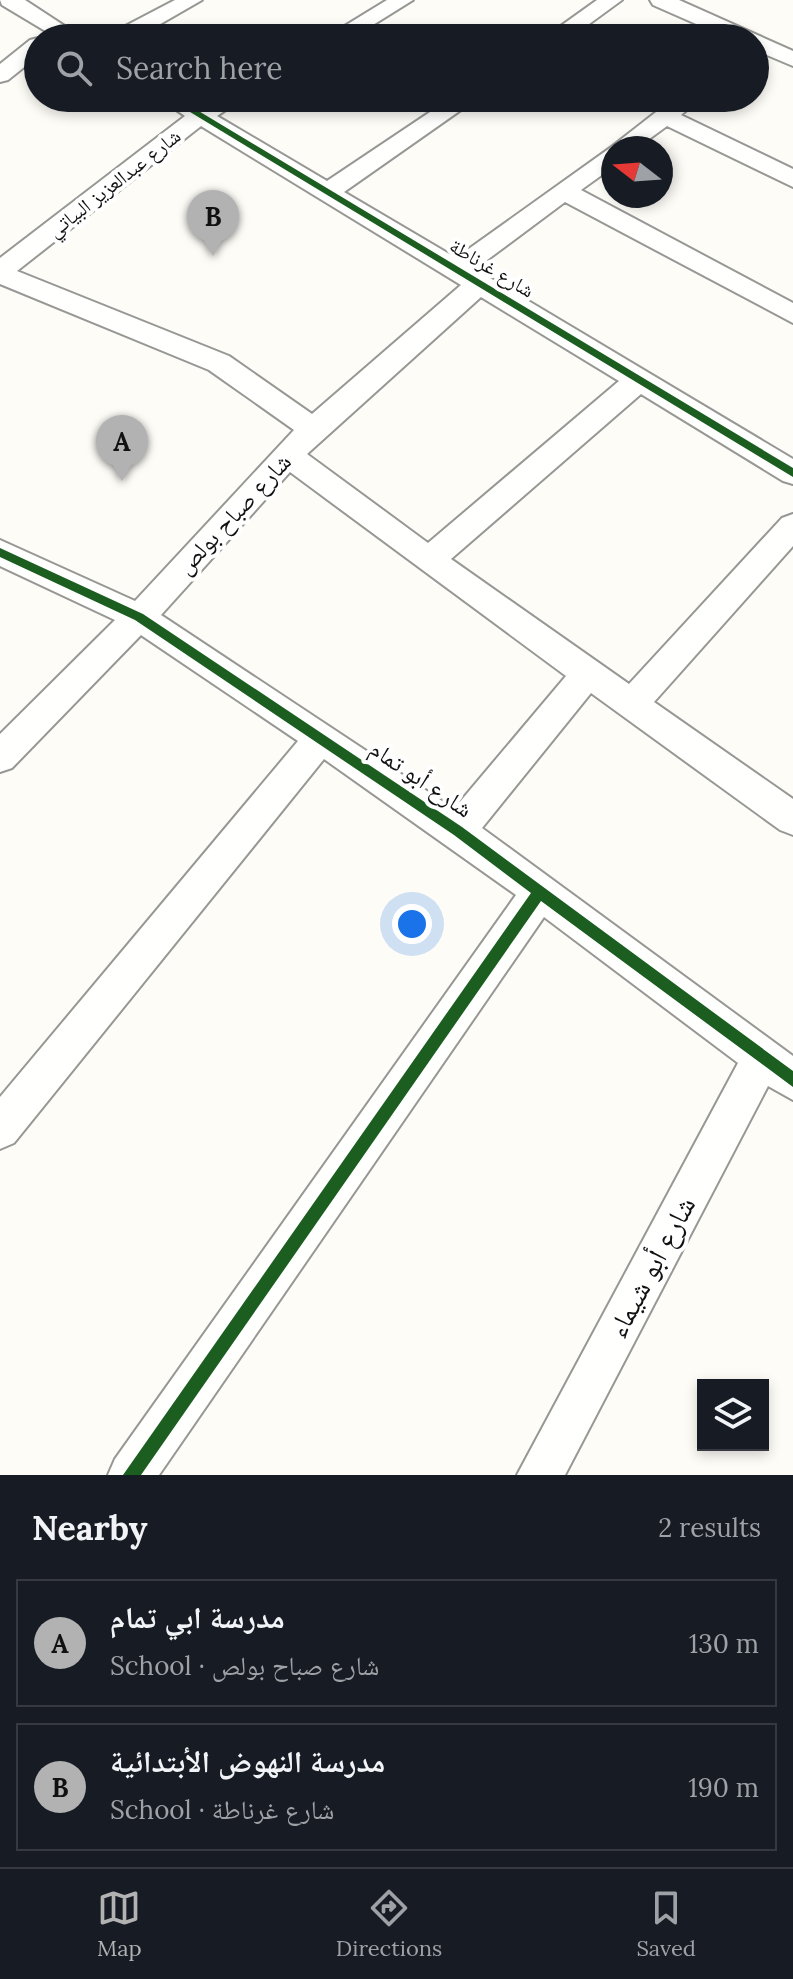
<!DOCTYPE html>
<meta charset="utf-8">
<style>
body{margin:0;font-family:Lora,"Noto Naskh Arabic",serif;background:#20242c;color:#f1f3f6}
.controls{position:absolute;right:24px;bottom:24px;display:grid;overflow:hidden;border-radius:0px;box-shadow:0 4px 12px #0003}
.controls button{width:72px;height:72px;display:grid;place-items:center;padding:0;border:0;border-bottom:2px solid #363941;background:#171b24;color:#f1f3f6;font:40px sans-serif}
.compass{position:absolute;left:601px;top:136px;width:72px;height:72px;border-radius:50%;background:#171b24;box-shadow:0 4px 12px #0003;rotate:287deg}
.you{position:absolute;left:412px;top:924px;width:28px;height:28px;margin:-20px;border:6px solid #fff;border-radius:50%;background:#1a73e8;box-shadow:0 0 0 12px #1a73e833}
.badge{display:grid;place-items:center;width:52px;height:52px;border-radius:50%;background:#b2b2b3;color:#111;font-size:26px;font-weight:700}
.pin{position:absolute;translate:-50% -66px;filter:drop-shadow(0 2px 4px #0008)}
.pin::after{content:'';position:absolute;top:42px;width:28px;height:24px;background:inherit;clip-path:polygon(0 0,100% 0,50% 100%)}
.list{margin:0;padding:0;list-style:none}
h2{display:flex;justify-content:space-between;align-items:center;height:104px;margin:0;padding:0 32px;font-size:34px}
h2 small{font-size:26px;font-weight:400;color:#9ea1a6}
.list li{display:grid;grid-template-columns:52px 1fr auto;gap:24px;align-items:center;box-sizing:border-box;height:128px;margin:0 16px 16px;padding:0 16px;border:2px solid #363941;border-radius:0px}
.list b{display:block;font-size:30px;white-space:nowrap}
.list p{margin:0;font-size:26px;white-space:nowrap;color:#9ea1a6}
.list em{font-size:26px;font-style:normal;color:#9ea1a6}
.icon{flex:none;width:44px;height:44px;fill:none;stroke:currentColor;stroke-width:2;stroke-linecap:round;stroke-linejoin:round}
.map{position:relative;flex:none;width:793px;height:1475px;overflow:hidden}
.search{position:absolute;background:#171b24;box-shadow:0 4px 12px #0003;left:24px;right:24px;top:24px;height:88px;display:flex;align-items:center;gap:20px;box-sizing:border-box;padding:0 28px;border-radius:44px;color:#9ea1a6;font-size:30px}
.sheet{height:392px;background:#171b24}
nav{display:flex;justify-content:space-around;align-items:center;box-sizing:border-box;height:112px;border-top:2px solid #363941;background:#171b24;font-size:22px;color:#9ea1a6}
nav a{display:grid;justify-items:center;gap:4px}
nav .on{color:#b2b2b3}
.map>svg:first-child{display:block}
</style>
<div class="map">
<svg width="793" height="1475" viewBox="0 0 793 1475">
<rect width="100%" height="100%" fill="#fdfcf7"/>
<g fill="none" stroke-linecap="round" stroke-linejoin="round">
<g stroke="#979795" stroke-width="4">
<path id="minor" d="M0,0H25L83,38H57L2,5Z
M175,0H202L136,38H109L112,33Z
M387,0H413L352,38H325Z
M597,0H622L570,38H544Z
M650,0H679L793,51V66L755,50V38H728L653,5Z
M38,38V56L8,80L0,82V64L30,40Z
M159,98H187L201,106L214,98H243L217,116L327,181L451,98H478L344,192L456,258L610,148L674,98H701L681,115L793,169V187L667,126L637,148H613V167L581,190L793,303V323L565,202L475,269L793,459V484L783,481L641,394L451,559L629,684L782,518L793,514V546L654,702L793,799V835L780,830L591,693L482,828L793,1056V1100L768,1086L565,1475H517L738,1063L544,917L159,1475H108L115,1459L516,895L324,759L14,1143L0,1149V1097L298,741L141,635L12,768L0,772V734L115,620L0,566V540L135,601L294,430L209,370L0,284V258L185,116ZM201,126L461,285L312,414L229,356L17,271ZM481,297L619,381L428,543L307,454ZM290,472L566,676L454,809L161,615Z"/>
</g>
<use href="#minor" fill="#fffffe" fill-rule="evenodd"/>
<g stroke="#fff" stroke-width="5">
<path id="cycleway" d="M167,98H177L793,468V477Z
M0,548L143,614L462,827L793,1071V1087L541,901L141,1475H123L531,893L454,835L135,620L0,557Z"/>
</g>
<use href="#cycleway" fill="#1b5e20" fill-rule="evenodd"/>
</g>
<g text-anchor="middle" stroke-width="8" stroke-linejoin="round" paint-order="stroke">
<g font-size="20" fill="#111" stroke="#fff">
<text transform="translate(114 183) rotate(-38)" y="7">شارع عبدالعزيز البياتي</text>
<text transform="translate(492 268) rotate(31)" y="7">شارع غرناطة</text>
</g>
<g font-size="24" fill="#111" stroke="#fff">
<text transform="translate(234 514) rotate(-47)" y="8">شارع صباح بولص</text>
<text transform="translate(421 779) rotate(34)" y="8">شارع أبو تمام</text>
</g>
<g font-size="28" fill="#111" stroke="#fff">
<text transform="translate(651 1267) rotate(-62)" y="10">شارع أبو شيماء</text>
</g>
</g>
</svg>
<div class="controls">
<button><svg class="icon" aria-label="layers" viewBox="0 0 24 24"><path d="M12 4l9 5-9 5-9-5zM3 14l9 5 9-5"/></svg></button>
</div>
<svg class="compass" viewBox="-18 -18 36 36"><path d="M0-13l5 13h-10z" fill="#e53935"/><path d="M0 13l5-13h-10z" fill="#9ea1a6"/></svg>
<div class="you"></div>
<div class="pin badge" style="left:122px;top:481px">A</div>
<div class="pin badge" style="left:213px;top:256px">B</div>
<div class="search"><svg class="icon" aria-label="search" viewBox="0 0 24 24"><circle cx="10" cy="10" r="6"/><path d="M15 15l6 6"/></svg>Search here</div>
</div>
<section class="sheet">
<h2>Nearby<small>2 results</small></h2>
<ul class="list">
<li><span class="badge">A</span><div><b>مدرسة ابي تمام</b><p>School · شارع صباح بولص</p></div><em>130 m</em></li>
<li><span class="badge">B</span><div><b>مدرسة النهوض الأبتدائية</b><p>School · شارع غرناطة</p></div><em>190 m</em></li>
</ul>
</section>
<nav>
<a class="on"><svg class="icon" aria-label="map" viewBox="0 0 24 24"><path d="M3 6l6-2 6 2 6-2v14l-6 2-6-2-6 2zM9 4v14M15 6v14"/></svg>Map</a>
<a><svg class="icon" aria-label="directions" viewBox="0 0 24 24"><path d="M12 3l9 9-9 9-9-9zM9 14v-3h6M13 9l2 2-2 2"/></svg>Directions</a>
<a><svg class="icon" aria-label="saved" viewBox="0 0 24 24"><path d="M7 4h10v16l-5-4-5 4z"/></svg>Saved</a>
</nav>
